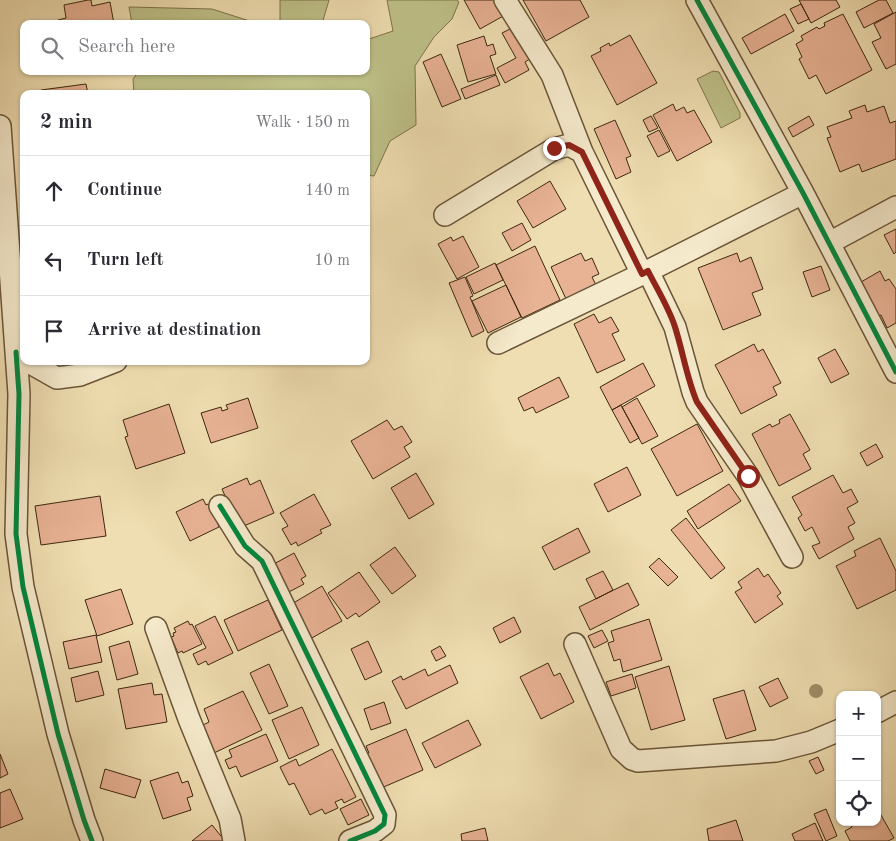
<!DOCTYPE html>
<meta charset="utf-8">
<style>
body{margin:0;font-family:"Old Standard TT",serif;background:#f7f7f7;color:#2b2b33}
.controls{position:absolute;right:15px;bottom:15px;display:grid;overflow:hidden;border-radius:10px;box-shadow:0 1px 4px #0004}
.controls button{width:45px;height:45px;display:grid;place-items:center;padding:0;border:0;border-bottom:1px solid #e1e1e2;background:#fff;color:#2b2b33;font:25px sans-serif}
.stop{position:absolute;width:15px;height:15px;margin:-11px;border:4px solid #8f2418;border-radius:50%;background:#fff}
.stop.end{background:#8f2418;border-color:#fff;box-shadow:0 1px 5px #0008}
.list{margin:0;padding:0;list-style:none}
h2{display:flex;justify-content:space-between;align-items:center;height:65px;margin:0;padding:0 20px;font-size:21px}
h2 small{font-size:16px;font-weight:400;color:#7c7c81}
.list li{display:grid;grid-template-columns:32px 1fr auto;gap:15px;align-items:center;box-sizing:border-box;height:70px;padding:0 20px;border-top:1px solid #e1e1e2}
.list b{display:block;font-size:19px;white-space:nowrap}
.list em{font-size:16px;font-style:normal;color:#7c7c81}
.icon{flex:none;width:28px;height:28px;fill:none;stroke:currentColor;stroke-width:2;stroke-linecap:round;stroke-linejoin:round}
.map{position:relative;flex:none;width:896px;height:841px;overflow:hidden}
.search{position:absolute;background:#fff;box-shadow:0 1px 4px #0004;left:20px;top:20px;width:350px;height:55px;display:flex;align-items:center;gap:12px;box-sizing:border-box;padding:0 18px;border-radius:10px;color:#7c7c81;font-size:19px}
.panel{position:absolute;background:#fff;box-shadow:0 1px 4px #0004;left:20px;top:90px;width:350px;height:275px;border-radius:10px}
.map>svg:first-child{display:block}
</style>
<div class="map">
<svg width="896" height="841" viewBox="0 0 896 841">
<rect width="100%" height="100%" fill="#efdeb1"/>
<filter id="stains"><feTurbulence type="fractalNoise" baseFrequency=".004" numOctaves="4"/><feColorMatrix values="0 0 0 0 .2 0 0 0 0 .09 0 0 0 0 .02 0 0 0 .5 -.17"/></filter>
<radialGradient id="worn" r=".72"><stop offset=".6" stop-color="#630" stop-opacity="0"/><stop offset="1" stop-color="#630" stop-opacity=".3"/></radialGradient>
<path fill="#bec088" stroke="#7e744c" d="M280,0H329L322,24H280Z
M387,0H457L459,2L452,19L434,37L415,66L416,125L390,141L374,176L366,175V94H134L133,79L139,71H366V40L393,31Z
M129,7L212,9L259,24H132Z
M713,71L719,72L740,113V118L721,128L697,79Z"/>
<path fill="#e8b294" stroke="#3e2710" d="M88,0H91L92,6L110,2L114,24H59L58,20L66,18L64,5Z
M464,0H497L505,15L480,29Z
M523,0H580L589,17L546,41Z
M799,0H836L840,7L811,23Z
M879,0H886L893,13L864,28L856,12Z
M801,4L809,19L798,24L790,9Z
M896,12V64L886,69L872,42L881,38L874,24Z
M785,14L794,31L751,54L742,38Z
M843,14L872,70L826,94L816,75L809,79L799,59L802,57L796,44L803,40L801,36L817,27L819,29L825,26L824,23Z
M516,26L533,57L525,62L529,70L505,83L497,68L516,58L502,33Z
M630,35L657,83L617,105L591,56L601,51L600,48L609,43L610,46Z
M484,36L487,46L493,44L496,54L490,56L496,74L468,82L457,45Z
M441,54L461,99L442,107L423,62Z
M496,75L500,85L465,99L461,89Z
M86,84L88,94H42L41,90Z
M673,104L676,111L684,107L687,113L694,110L712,142L677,161L653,115Z
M865,105L867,112L884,106L890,123L896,121V159L862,172L859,164L840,172L827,138L831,137L827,127L852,118L849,111Z
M651,116L658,128L649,132L643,120Z
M809,116L814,125L793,137L788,128Z
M615,120L631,156L626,158L631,172L616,179L594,129Z
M659,130L670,151L658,157L647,136Z
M550,181L566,209L533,228L517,201Z
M522,223L531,240L512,251L502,233Z
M896,229V252L894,254L884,235Z
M463,236L479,267L457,279L438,244L451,237L453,241Z
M535,246L560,300L522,318L496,265Z
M581,253L585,261L592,258L599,274L592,277L597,287L567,301L551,267Z
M737,253L740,262L751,257L763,289L752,293L761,315L723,330L698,268Z
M495,263L503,280L474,294L466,277Z
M821,266L830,290L812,297L803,272Z
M880,271L885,281L889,279L896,289V323L887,328L881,315L878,316L861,282Z
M465,277L473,296L470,297L484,331L472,337L449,283Z
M506,285L521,317L488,333L472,301Z
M594,314L599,323L611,317L619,331L612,334L625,360L597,373L574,324Z
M754,344L758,352L763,349L781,383L773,387L777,395L741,414L715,365Z
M835,349L849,374L831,383L818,358Z
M643,363L655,386L612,410L600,387Z
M559,377L569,397L536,413L533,407L524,411L518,398Z
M248,398L258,428L211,443L201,413L221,407L222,411L228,409L226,405Z
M637,398L658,436L642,444L622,407Z
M169,404L185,453L136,469L125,437L128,436L123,420Z
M621,405L639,438L630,443L612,410Z
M790,414L810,450L803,454L811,469L779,486L752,434L770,424L772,427L780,423L779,420Z
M387,420L394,430L402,426L412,442L404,447L410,457L373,479L351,441Z
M697,424L723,471L677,496L651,449Z
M876,444L883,457L867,466L860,453Z
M627,467L641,495L608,512L594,484Z
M416,473L434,504L409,519L391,488Z
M833,475L843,493L851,489L858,502L847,508L855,523L848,527L854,539L819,559L812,546L820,543L812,527L805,531L798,518L802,515L792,497Z
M247,478L250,485L260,480L274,513L239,528L222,489Z
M729,484L741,501L698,529L687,511Z
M314,494L331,525L320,530L322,533L298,546L296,542L291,545L282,529L288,526L280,513Z
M100,496L106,536L41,545L35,506Z
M203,499L206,505L208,504L211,509L221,519L217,521L219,527L190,541L176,512Z
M686,518L725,568L711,579L671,530Z
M578,528L590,552L554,570L542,547Z
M880,538L896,571V590L857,609L836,566L856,556L854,551Z
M395,547L416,576L392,594L370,565Z
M294,553L306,576L301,579L304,584L287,593L272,565Z
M659,558L678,577L668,586L649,567Z
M758,568L764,577L768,574L781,593L777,596L783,604L755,623L735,592L742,588L738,582Z
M603,571L613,590L596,599L586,579Z
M359,572L380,602L359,617L356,613L347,619L328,593Z
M628,583L639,605L590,630L579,607Z
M322,586L342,621L310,639L290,605Z
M121,589L133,624L97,636L85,600Z
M268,600L282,630L238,651L224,620Z
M215,616L233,653L208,665L206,661L198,665L193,654L206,648L195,626Z
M514,617L521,632L500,643L493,628Z
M649,619L662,660L623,672L620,659L614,661L608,643L614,641L611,631Z
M188,621L190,625L192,624L202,644L183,653L182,651L178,653L171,637L174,636L173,633L176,632L174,628Z
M602,630L608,641L594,648L588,636Z
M96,635L102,662L69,669L63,642Z
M129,641L138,674L117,680L109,647Z
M368,641L382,672L365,680L351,649Z
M440,646L446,656L436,661L431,651Z
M548,663L554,676L560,673L574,702L541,719L520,677Z
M269,664L288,706L269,714L250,673Z
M450,665L458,683L406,709L392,681L401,676L403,680L425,669L428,676Z
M669,666L685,720L651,730L635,677Z
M98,671L104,695L76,702L71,678Z
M632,674L636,688L611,696L606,682Z
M778,678L788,698L770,707L759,687Z
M152,683L154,695L162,694L167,722L126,729L118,689Z
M744,690L756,730L726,739L713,699Z
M243,691L262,730L214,753L201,726L209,722L204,709Z
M384,702L391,723L371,730L364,709Z
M302,707L319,745L289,759L272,720Z
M468,720L481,745L435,768L422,743Z
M406,729L423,770L379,789L365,755L369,753L366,746Z
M266,734L278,761L241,777L236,766L229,769L225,760L232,757L229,750Z
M332,749L356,797L344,803L342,799L335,802L338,808L325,814L322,809L310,815L294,783L289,785L280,767L296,759L299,766Z
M0,754L8,774L0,778Z
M818,757L824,770L816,774L809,761Z
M105,769L141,780L135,798L100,788Z
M178,772L182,783L188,781L193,796L187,798L191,810L163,819L150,781Z
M10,789L23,819L0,828V793Z
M361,799L369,815L348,825L340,809Z
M877,808L894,838L888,841H850L845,831L852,827L850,822H877Z
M826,809L837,836L826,841L814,814Z
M736,820L743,841H709L707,829Z
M815,823L823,841H795L792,834Z
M212,825L225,841H192Z
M485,828L488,841H462L461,834Z"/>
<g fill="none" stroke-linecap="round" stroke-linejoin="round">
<g stroke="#6a5538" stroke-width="24">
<path id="street" d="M505,0L552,75L582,152
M697,0L803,193L896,372
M0,126L16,352L24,359
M445,215L554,149L569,145L582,152L642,274
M829,243L896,207
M648,271L675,327L693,392L697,402L748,476L792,557
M498,343L642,274L803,193
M16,352L19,394L16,534L23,587L58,734L84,820L92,841
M27,361L57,378L80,375L116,361
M220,506L245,546L262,561L385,815L384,824L375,831L350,841
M156,628L189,719L230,819L234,841
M575,644L621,749L632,759L638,761L776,751L811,742L840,730
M877,712L896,702"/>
</g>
<use href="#street" stroke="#f5eacc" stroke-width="21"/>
<g stroke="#f5eacc" stroke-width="8">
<path id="cycleway" d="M697,0L803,193L896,372
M16,352L19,394L16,534L23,587L58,734L84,820L92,841
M220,506L245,546L262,561L385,815L384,824L375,831L350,841"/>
</g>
<use href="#cycleway" stroke="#00873e" stroke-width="5"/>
</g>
<circle fill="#9f8e69" cx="816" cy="691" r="7"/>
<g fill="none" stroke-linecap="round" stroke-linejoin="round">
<path stroke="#8f2418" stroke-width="6" d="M554,148L569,145L582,152L642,274L648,271C657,289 669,308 675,327C683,352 687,379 697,402L748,476"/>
</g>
<rect width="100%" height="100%" filter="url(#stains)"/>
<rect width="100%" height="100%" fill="url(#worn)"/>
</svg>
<div class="controls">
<button>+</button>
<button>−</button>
<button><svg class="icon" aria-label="locate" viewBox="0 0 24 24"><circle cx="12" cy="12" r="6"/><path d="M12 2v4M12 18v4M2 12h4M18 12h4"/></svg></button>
</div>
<div class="stop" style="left:748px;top:476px"></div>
<div class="stop end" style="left:554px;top:148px"></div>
<div class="search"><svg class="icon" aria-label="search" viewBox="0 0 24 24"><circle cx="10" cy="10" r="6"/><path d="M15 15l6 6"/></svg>Search here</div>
<section class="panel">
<h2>2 min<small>Walk · 150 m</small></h2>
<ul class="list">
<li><svg class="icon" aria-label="ahead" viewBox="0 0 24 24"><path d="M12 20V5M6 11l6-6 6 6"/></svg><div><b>Continue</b></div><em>140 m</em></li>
<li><svg class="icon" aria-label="left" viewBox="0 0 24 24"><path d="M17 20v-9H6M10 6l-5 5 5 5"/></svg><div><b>Turn left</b></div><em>10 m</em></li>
<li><svg class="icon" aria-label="arrive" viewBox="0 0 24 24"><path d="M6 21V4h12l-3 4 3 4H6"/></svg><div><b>Arrive at destination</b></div></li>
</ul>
</section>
</div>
